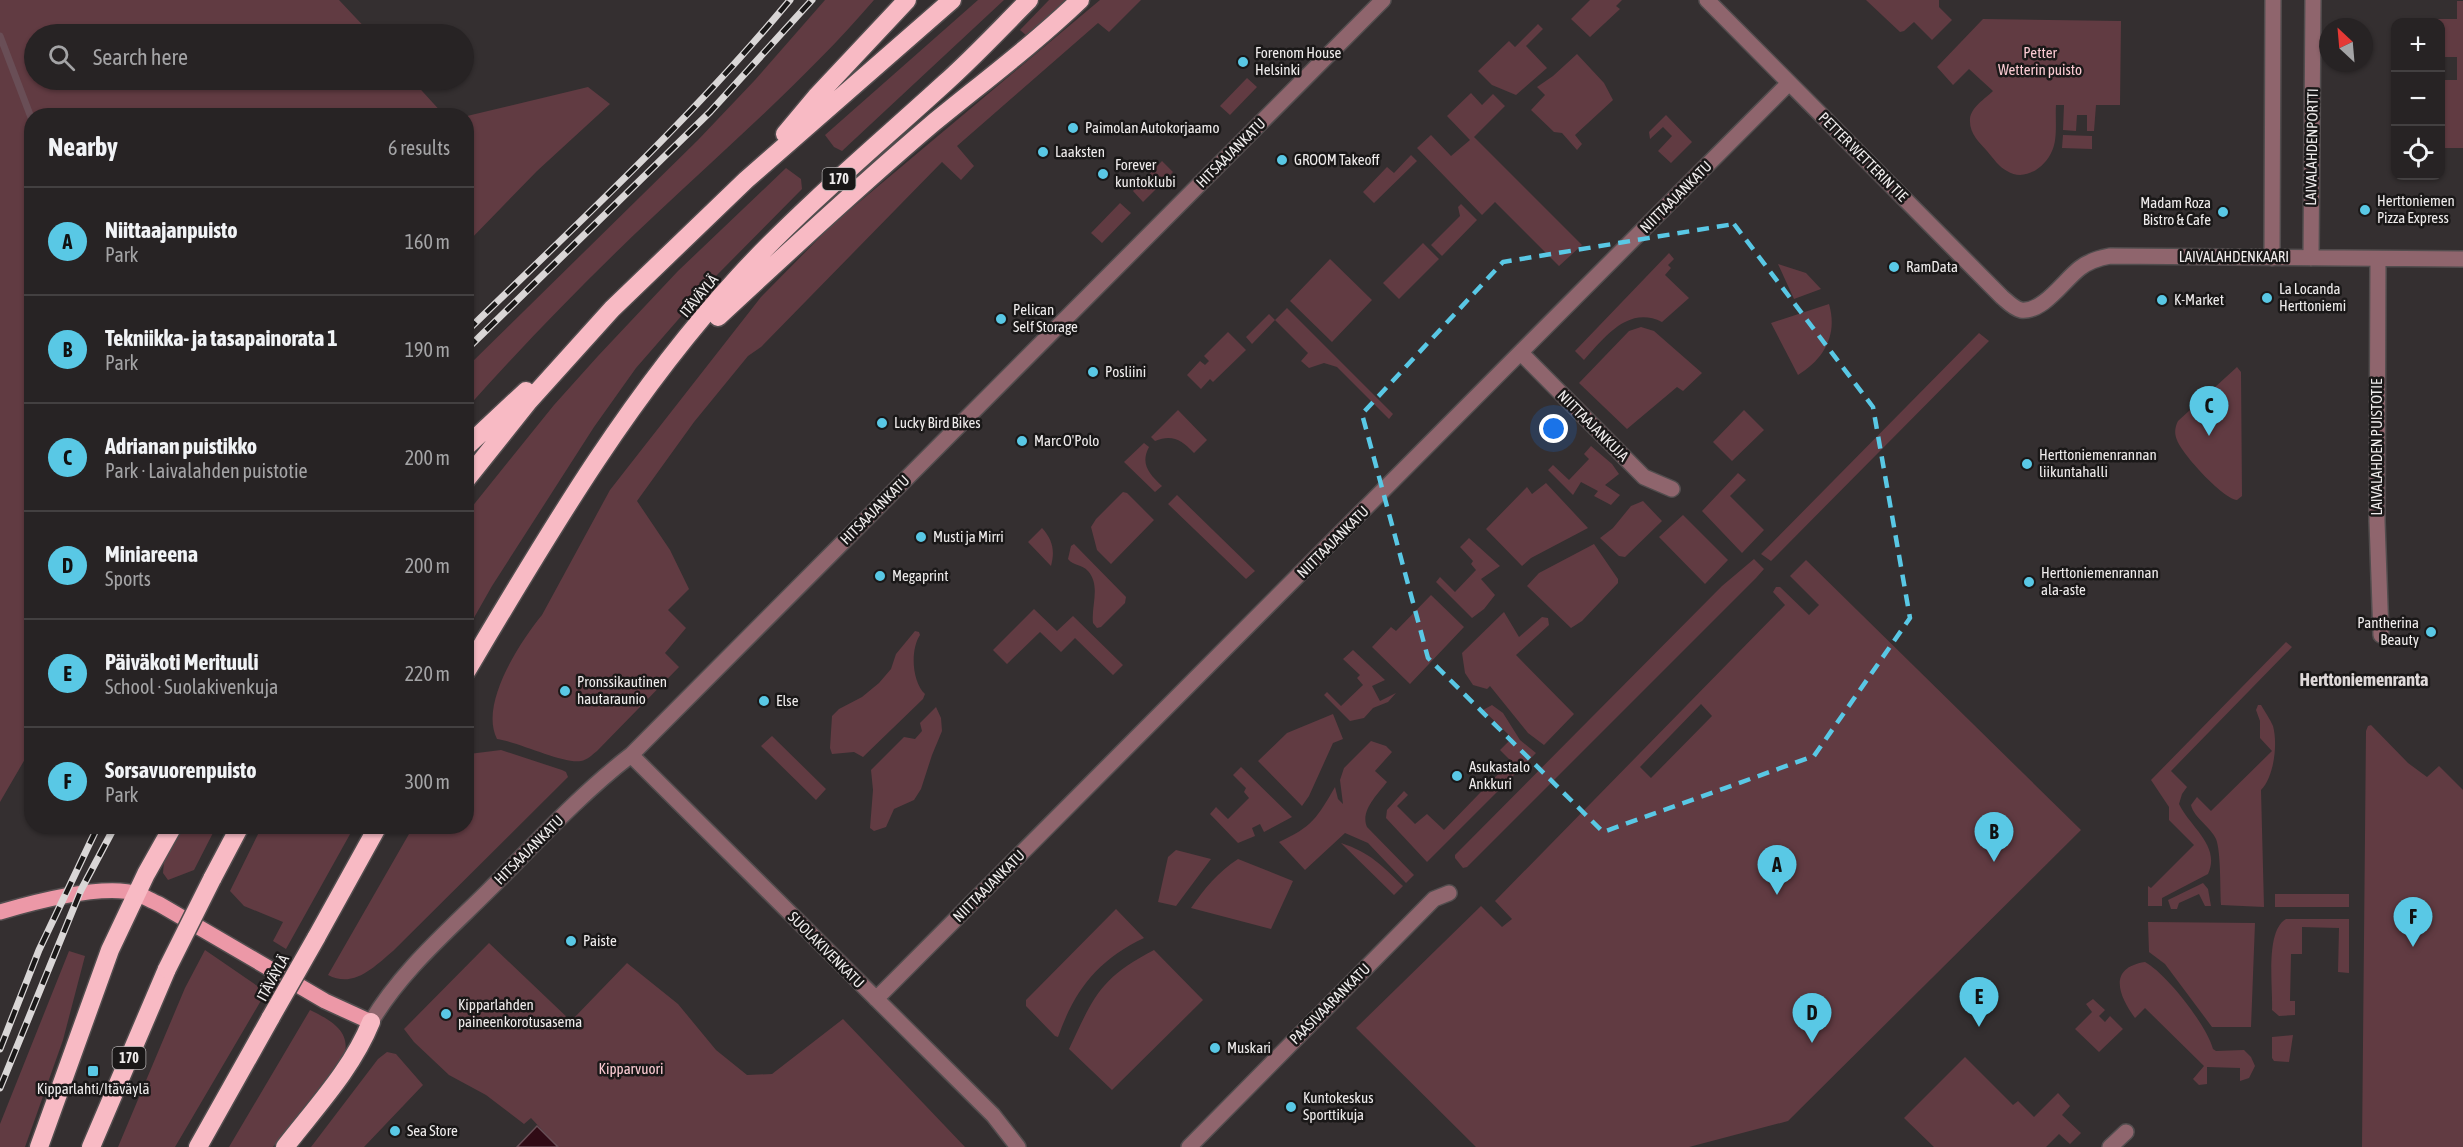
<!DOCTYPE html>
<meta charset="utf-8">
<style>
body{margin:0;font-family:"Asap Condensed",sans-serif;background:#2f2b2c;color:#f1f3f6}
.controls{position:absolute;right:18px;top:18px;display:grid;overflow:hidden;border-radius:12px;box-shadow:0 2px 4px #0004}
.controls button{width:54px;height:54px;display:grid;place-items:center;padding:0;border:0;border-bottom:2px solid #434041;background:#272324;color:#f1f3f6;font:30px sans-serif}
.compass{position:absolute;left:2319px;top:18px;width:54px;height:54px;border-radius:50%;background:#272324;box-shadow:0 2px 4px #0004;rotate:334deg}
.you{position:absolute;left:1554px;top:429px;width:21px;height:21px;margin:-15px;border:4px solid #fff;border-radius:50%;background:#1a73e8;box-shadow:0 0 0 9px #1a73e833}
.badge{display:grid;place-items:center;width:39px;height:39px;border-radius:50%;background:#59c8e5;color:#111;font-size:20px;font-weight:700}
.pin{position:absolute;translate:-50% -50px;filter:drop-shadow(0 2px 3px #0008)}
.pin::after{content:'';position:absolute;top:32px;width:21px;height:18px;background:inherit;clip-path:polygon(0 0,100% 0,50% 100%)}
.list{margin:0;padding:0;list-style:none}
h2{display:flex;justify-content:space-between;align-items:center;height:78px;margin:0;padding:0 24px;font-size:26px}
h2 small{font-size:20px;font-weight:400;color:#a4a4a6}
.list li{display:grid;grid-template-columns:39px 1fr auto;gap:18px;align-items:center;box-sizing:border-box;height:108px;padding:0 24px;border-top:2px solid #434041}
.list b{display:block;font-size:22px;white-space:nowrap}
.list p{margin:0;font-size:20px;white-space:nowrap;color:#a4a4a6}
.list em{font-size:20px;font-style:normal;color:#a4a4a6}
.icon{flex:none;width:33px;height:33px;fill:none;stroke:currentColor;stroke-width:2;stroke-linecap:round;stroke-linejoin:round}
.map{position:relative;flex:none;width:2463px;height:1147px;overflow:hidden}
.search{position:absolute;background:#272324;box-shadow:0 2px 4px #0004;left:24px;top:24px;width:450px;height:66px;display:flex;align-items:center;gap:15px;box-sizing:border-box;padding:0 21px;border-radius:33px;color:#a4a4a6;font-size:22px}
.panel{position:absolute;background:#272324;box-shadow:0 2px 4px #0004;left:24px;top:108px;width:450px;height:726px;border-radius:24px}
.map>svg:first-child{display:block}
</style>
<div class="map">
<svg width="2463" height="1147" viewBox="0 0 2463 1147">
<rect width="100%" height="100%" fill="#342f30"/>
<path fill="#613b42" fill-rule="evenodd" d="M0,0H339L371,34H34V80H412L444,115L32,116V747L0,802Z
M825,0H874C807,78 728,146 654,216C589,277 526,342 467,408V367L698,140L755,80Z
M978,0H1004L842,151L834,147L825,135Z
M1049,0H1065L1027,36L1020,30Z
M1100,0H1141L1109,32L1098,23L957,146L974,166L961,180L942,162L761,347L748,356L694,422L637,501L670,550L689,589L668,610L686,628L665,653L679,667L597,751C592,755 587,760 581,761C563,764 519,742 497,739C479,704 520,642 542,615L610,490L761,297L832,225Z
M1590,0H1622L1616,6L1620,9L1590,37L1571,19Z
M1866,0H1939V7L1952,20L1932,40L1914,22L1904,31L1900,32Z
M2457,1H2463V148H2441V80H2457V57H2441L2440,22H2434V19H2457Z
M1983,19L2121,21L2120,105H2096L2094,131H2087V115H2077L2076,131L2063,130L2064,105H2056C2055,119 2058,138 2052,151C2045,168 2024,182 2007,171C1999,167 1993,158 1987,151C1979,142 1969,133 1970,119C1971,107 1985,99 1993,91L1969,69L1953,85L1937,67Z
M1538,24L1543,29L1526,46L1547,68L1516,95L1492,85L1478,71L1509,41L1515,47Z
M1577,54L1604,83L1613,100L1575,135L1582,144L1577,150L1562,133L1554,132L1531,110L1545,95L1537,87L1553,76Z
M1247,78L1257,87L1230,115L1220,106Z
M588,87L610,104L537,171L467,243V116Z
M1471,93L1482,105L1493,94L1505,106L1474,137L1582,245L1559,266L1495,202L1482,215L1417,148L1431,135L1451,156L1470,140L1447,116Z
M1666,115L1692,142L1671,163L1658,151L1672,136L1663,127L1650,139L1649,132Z
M2063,135L2092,136V149L2062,148Z
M1411,155L1417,161L1374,203L1363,192L1387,167L1394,173Z
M1162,161L1173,172L1143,202L1133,191Z
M786,168L801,179L802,189L717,275L636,368L594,427L492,586L467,630V513L554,405L598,356L678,271Z
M1120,203L1131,213L1102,243L1091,233Z
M1461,204L1477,220L1442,256L1431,245L1460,216L1458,207Z
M1423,243L1439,259L1399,299L1383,283Z
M1669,253L1674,259L1668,265L1671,268L1665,275L1689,298L1662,322C1628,305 1604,338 1584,360L1575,351Z
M1330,259L1372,300L1332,342L1290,301Z
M1778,264L1806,273L1821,289L1794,299Z
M1829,304C1838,335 1824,359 1798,375L1771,323Z
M1287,308L1393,414L1389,419L1337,367L1324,363L1309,368L1301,361L1308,353L1275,320L1252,344L1246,337L1269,314L1275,320Z
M1641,327L1654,331L1702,373L1683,391L1677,387L1627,429L1579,383L1629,331Z
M1228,332L1246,350L1213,382L1210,379L1201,389L1187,375L1200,361L1205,365L1209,361L1204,356Z
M1979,333L1989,341L1771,561L1761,554Z
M2237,367L2241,372L2242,496L2237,500C2222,498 2182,454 2177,440C2174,433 2175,427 2178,421Z
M1178,410L1207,440L1194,453C1182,440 1172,434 1155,441L1151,437Z
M1744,410L1764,430L1732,461L1713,442Z
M1144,443L1149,447C1140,464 1149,474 1162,486L1155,492L1124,462Z
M1591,446L1612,464L1619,474L1605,485L1620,495L1611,505L1594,496L1598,491L1581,482L1573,495L1548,470L1553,465L1569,480L1589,459L1584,454Z
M1738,473L1746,480L1730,496L1764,530L1742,553L1702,511Z
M1546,483L1588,528L1531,558L1522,566L1486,529L1527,487L1532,494Z
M1123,492L1127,493L1154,520L1111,564L1097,550L1091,527L1096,519Z
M1177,495L1255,571L1246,579L1168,504Z
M1643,501L1662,521L1625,557L1619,556L1600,538L1613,528L1631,506Z
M1683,515L1728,560L1705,584L1659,537Z
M1042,528C1053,540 1055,551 1051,566L1028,542Z
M1469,538L1500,566L1481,579L1495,595L1484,609L1472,618L1436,582L1440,577L1455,592L1476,570L1471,564L1473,561L1460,547Z
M1074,544L1126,597L1125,603L1101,627L1097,628L1093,623C1091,605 1101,586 1088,571C1082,564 1073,566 1068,559L1071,546Z
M1594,544L1618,579V583L1582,621L1571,628L1527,586L1539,573Z
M1754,559L1764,569L1756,578L1467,867L1463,868L1455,858V855L1722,586Z
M1806,560L2081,830L1788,1121L1689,1147H1476L1356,1028L1481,906L1502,927L1512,919L1495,901L1785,605L1773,592L1776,587H1780L1809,615L1819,605L1790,576ZM1701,704L1712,716L1651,778L1640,767Z
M1431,595L1464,627L1410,684L1372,647L1391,627L1396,631Z
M1034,609L1057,631L1073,616L1123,665L1113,675L1075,638L1061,652L1040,632L1007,664L993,650Z
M1504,612L1519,637L1542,617L1548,618L1549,625L1516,655L1574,714L1544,745L1528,733L1490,686L1487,689L1473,685L1465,673L1462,653Z
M915,631L919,632L920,635C910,650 912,682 925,694L923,699L863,757L854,752L832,754L830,748L832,716L839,709L862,697L879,683L891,669L896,654Z
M2286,642L2292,647L2171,771L2187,787L2182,794L2179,804C2190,827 2221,846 2208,874L2162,898V906H2148V886L2151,888L2194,845L2169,820V807L2151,780Z
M1353,650L1385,680L1372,686L1380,701L1396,693L1388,702L1373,708L1364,718L1350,721L1324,695L1327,692L1341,706L1363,685L1357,678L1360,675L1343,659Z
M1492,705L1503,713L1520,740L1536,753L1427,862L1386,818L1387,810L1404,791L1408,795L1397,806L1415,824L1427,814L1444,830L1511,761L1500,750L1512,738L1483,710Z
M2258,705H2261C2265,712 2270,719 2273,726C2278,744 2274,777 2261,790L2264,907L2221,905C2220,889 2221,851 2216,839C2210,826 2194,818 2191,805L2197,797L2211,811L2272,751L2260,738V721L2256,710Z
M936,707L941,718L942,731L932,755L921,789L914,800L894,809L886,827L874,831L870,828L873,790L871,770L904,737L915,739L922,731L920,723Z
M1333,714L1343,739L1333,743L1309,796L1302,806L1258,761L1287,733Z
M2371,725L2408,763L2427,777L2439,766L2463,790V1147H2362L2366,731L2368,726Z
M772,736L826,789L816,800L761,746Z
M1371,741L1386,746L1392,752L1375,771L1387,782C1377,795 1360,811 1367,827L1414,875L1406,883L1368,843L1345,833L1305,870L1279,842C1312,827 1317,818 1335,787L1338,799L1343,804L1340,780L1344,768Z
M501,750L562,770L566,772L568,777L393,951C375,966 354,989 328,975L413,827L466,826V757L469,754Z
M1241,767L1292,817L1264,832L1260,824L1252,828L1255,836L1238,843L1210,814L1216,807L1228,819L1249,798L1244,792L1246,788L1233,775Z
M262,826L354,827L286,949L273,941L283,922L244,906L230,891Z
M183,827H216L194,870L168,880L163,873L164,861Z
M1341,843C1371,853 1381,865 1403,886L1394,895Z
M1176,850L1211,859L1176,906L1158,902L1168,857Z
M1238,859L1293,881L1271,929L1191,908C1204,889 1218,872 1238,859Z
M2203,883L2208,889L2211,906H2205L2199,894L2179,903L2177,909H2171L2168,900Z
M2275,894H2349V907H2275Z
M1116,909L1144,938C1098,960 1075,989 1058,1037L1055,1036L1026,1006V1000Z
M2286,919H2349V973L2338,972L2339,928L2302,927V954H2291L2290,1001H2295V1015L2279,1016L2272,1010C2273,986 2265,931 2286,919Z
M2148,922L2255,923L2251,1027H2212L2165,964L2149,952Z
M489,943L571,1021L627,963L678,1004L716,1050L747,1075L772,1074L843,1019L965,1147H558L531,1118L524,1124L486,1095L449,1075L414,1042L404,1029Z
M205,950L266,992L175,1147H118L185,988Z
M1154,950L1203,1000L1112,1090L1069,1049C1094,996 1100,978 1154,950Z
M69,951L85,956L63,1040L25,1147H0V1124Z
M2145,962C2167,974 2207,1026 2213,1049L2216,1051L2244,1050L2251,1057L2255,1066L2249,1078L2240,1081V1068L2207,1067V1084L2199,1085L2193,1079L2204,1066L2145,1008L2135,1018C2119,996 2107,968 2145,962Z
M2093,999L2105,1010L2099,1016L2105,1022L2110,1016L2123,1029L2099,1052L2075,1029L2092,1012L2086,1004Z
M310,1010C330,1020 352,1031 344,1056L273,1147H229Z
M2293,1035L2289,1062L2274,1061L2272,1058V1037Z
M387,1052L396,1054L423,1085L364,1147H311L378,1059Z
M1965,1057L2013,1105L2018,1101L2034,1117L2058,1093L2070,1106L2062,1115L2081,1133L2070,1144L2059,1134L2046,1147H1934L1904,1118Z"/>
<path fill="#300b15" stroke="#694e56" stroke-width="1.5" d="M537,1126L558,1147H517Z"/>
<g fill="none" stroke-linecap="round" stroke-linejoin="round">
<path stroke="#694e56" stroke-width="7" d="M0,36L32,120"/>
<g stroke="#524d4e" stroke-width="18">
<path id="minor" d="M1707,0L2002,297C2007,301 2013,308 2021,310C2043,313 2064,280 2080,268C2089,261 2099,258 2110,256L2463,259
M2272,258L2273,0
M2311,258L2313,0
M2378,259L2377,521L2381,635
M1521,353L1644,477L1672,489
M631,755L993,1115L1018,1147
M876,999L1789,83
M371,1022C401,971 448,931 489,890C535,844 579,795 631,755L1383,0
M1189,1147L1434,899L1449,893
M2110,1147L2126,1132"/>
</g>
<g stroke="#524d4e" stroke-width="18">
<path id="major" d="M0,912C34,902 104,883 138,894C145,897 152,901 159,904L325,1001L371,1022"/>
</g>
<g stroke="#524d4e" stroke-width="21">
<path id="highway" d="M785,134L816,97L907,0
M718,317C788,252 859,186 932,124C982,83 1033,45 1080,0
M466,447L526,391
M466,480L529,401L612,309L746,180L952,0
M466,672C548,534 630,394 739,276C803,207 876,146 945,83C974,57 1001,28 1029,0
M212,879L240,826
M316,938L378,826
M39,1147L110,950L146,874L173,826
M91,1147L167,969
M198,1147L271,1017
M285,1147C316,1107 352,1069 371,1022"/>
</g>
<use href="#minor" stroke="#8f656d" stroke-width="15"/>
<use href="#major" stroke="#ec98a7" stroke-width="15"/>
<use href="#highway" stroke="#f8bac4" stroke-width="18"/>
<g stroke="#d9d6d6" stroke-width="7">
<path id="rail" d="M466,332C577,224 691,119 790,0
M466,350L710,112L812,0
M0,1049L39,950L98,826
M0,1088L81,890L115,826"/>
</g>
<use href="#rail" stroke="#1a1818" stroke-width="4.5" stroke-dasharray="14" stroke-linecap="butt"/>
<g stroke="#524d4e" stroke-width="21" stroke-linecap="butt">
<path id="highway-bridge" d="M167,969L212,879
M271,1017L316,938"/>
</g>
<use href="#highway-bridge" stroke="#f8bac4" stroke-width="18"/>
</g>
<path fill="none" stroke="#59c8e5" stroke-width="4.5" stroke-dasharray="12 8" stroke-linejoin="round" d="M1734,224L1873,407L1910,618L1814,756L1603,832L1428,658L1362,414L1503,262Z"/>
<g fill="#59c8e5" stroke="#1a1818" stroke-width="2">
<circle cx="1243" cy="62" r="6"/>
<circle cx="1073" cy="128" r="6"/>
<circle cx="1043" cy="152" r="6"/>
<circle cx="1282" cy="160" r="6"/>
<circle cx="1103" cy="174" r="6"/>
<circle cx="2365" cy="210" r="6"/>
<circle cx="2223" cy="212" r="6"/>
<circle cx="1894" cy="267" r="6"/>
<circle cx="2267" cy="298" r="6"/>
<circle cx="2162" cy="300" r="6"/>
<circle cx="1001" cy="319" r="6"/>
<circle cx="1093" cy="372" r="6"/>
<circle cx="882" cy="423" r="6"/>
<circle cx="1022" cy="441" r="6"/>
<circle cx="2027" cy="464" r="6"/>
<circle cx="921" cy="537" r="6"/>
<circle cx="880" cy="576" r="6"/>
<circle cx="2029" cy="582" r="6"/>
<circle cx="2431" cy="632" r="6"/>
<circle cx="565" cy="691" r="6"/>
<circle cx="764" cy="701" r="6"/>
<circle cx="1457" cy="776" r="6"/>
<circle cx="571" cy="941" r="6"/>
<circle cx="446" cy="1014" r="6"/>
<circle cx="1215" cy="1048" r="6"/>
<rect x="87" y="1065" width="12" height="12" rx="3"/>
<circle cx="1291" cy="1107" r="6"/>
<circle cx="395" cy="1131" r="6"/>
</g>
<g text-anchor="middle" stroke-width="5" stroke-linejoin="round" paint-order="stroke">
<g fill="#1a1818" stroke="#afacac" stroke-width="1.5">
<rect x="822.5" y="168" width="33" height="22" rx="4.5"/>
<rect x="112.5" y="1047" width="33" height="22" rx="4.5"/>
</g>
<g font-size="14" font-weight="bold" fill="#efecec">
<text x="839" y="184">170</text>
<text x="129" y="1063">170</text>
</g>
<g font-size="15" fill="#efecec" stroke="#1a1818" text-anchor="start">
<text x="1255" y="58">Forenom House<tspan x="1255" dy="17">Helsinki</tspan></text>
<text x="1085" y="133">Paimolan Autokorjaamo</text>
<text x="1055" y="157">Laaksten</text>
<text x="1294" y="165">GROOM Takeoff</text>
<text x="1115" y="170">Forever<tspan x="1115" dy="17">kuntoklubi</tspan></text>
<text x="2377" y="206">Herttoniemen<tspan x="2377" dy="17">Pizza Express</tspan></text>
<text x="2211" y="208" text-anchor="end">Madam Roza<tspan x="2211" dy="17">Bistro &amp; Cafe</tspan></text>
<text x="1906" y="272">RamData</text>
<text x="2279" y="294">La Locanda<tspan x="2279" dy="17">Herttoniemi</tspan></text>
<text x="2174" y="305">K-Market</text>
<text x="1013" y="315">Pelican<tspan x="1013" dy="17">Self Storage</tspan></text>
<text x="1105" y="377">Posliini</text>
<text x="894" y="428">Lucky Bird Bikes</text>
<text x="1034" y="446">Marc O'Polo</text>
<text x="2039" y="460">Herttoniemenrannan<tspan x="2039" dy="17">liikuntahalli</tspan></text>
<text x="933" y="542">Musti ja Mirri</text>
<text x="2041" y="578">Herttoniemenrannan<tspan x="2041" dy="17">ala-aste</tspan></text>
<text x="892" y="581">Megaprint</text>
<text x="2419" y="628" text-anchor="end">Pantherina<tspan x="2419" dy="17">Beauty</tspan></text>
<text x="577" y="687">Pronssikautinen<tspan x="577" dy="17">hautaraunio</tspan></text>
<text x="776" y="706">Else</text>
<text x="1469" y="772">Asukastalo<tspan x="1469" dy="17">Ankkuri</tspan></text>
<text x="583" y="946">Paiste</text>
<text x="458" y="1010">Kipparlahden<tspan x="458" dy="17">paineenkorotusasema</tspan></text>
<text x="1227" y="1053">Muskari</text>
<text x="93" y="1094" text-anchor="middle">Kipparlahti/Itäväylä</text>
<text x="1303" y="1103">Kuntokeskus<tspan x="1303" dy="17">Sporttikuja</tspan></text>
<text x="407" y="1136">Sea Store</text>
</g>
<g font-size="15" fill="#fbcbd3" stroke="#1a1818">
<text x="2040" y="58">Petter<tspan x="2040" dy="17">Wetterin puisto</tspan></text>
<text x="631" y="1074">Kipparvuori</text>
</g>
<g font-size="15" fill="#efecec" stroke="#1a1818">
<text transform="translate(2312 147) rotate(-89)" y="5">LAIVALAHDENPORTTI</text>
<text transform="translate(1231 153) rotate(-45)" y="5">HITSAAJANKATU</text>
<text transform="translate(1863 157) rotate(45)" y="5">PETTER WETTERIN TIE</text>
<text transform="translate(1676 197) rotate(-45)" y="5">NIITTAAJANKATU</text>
<text x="2234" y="262">LAIVALAHDENKAARI</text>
<text transform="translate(699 296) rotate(-50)" y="5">ITÄVÄYLÄ</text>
<text transform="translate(1593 426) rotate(45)" y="5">NIITTAAJANKUJA</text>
<text transform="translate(2377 447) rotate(-90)" y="5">LAIVALAHDEN PUISTOTIE</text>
<text transform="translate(875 510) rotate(-45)" y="5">HITSAAJANKATU</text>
<text transform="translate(1333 542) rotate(-45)" y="5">NIITTAAJANKATU</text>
<text transform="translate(529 850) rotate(-45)" y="5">HITSAAJANKATU</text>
<text transform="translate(989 886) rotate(-45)" y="5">NIITTAAJANKATU</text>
<text transform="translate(826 950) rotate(45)" y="5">SUOLAKIVENKATU</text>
<text transform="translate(273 978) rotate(-61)" y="5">ITÄVÄYLÄ</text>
<text transform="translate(1330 1004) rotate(-45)" y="5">PAASIVAARANKATU</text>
</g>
<g font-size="18" font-weight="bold" fill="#dfd9d9" stroke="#1a1818">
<text x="2364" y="686">Herttoniemenranta</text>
</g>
</g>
</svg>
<div class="controls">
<button>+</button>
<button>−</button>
<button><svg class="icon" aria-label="locate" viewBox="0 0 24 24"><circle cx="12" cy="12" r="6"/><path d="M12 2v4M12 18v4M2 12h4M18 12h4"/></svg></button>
</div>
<svg class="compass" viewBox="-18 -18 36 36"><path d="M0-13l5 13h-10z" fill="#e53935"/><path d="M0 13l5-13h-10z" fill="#a4a4a6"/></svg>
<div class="you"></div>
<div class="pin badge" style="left:1777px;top:895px">A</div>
<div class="pin badge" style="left:1994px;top:862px">B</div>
<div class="pin badge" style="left:2209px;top:436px">C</div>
<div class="pin badge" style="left:1812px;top:1043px">D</div>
<div class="pin badge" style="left:1979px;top:1027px">E</div>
<div class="pin badge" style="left:2413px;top:947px">F</div>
<div class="search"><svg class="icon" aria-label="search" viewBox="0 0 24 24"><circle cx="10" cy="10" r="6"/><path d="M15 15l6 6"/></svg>Search here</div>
<section class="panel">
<h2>Nearby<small>6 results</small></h2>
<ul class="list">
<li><span class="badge">A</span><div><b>Niittaajanpuisto</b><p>Park</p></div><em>160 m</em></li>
<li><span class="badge">B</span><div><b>Tekniikka- ja tasapainorata 1</b><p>Park</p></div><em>190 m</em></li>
<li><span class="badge">C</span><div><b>Adrianan puistikko</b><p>Park · Laivalahden puistotie</p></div><em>200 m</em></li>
<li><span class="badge">D</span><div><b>Miniareena</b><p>Sports</p></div><em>200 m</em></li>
<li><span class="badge">E</span><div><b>Päiväkoti Merituuli</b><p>School · Suolakivenkuja</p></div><em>220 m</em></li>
<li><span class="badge">F</span><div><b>Sorsavuorenpuisto</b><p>Park</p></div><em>300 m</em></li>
</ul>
</section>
</div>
